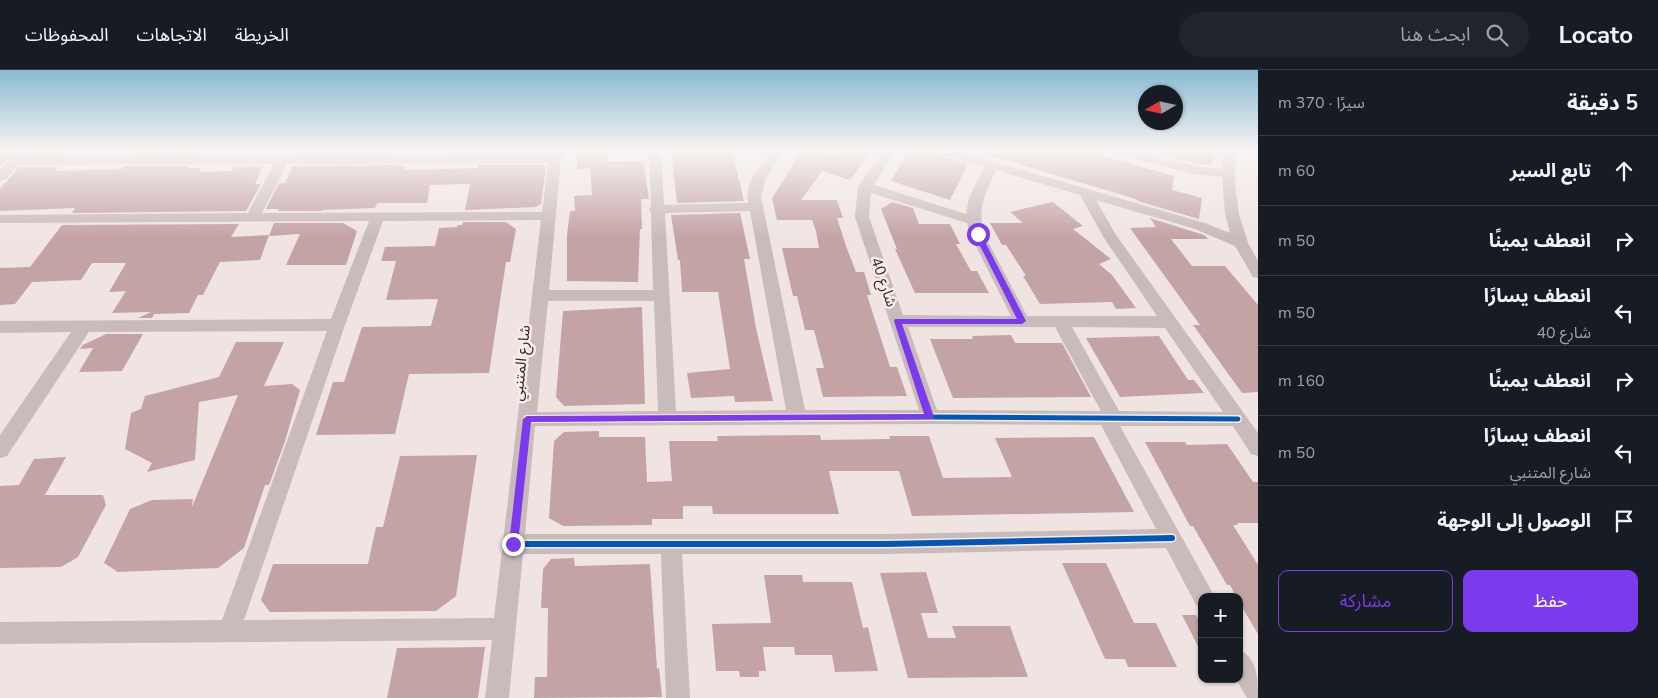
<!DOCTYPE html>
<html lang="ar">
<meta charset="utf-8">
<style>
body{margin:0;font-family:"Nunito Sans","Noto Sans Arabic",sans-serif;background:#20242c;color:#f1f3f6;direction:rtl}
.controls{position:absolute;right:15px;bottom:15px;display:grid;overflow:hidden;border-radius:10px;box-shadow:0 1px 4px #0004}
.controls button{width:45px;height:45px;display:grid;place-items:center;padding:0;border:0;border-bottom:1px solid #363941;background:#171b24;color:#f1f3f6;font:25px sans-serif}
.compass{position:absolute;left:1138px;top:15px;width:45px;height:45px;border-radius:50%;background:#171b24;box-shadow:0 1px 4px #0004;rotate:261deg}
.stop{position:absolute;width:15px;height:15px;margin:-11px;border:4px solid #7c3aed;border-radius:50%;background:#fff}
.stop.end{background:#7c3aed;border-color:#fff;box-shadow:0 1px 5px #0008}
.list{margin:0;padding:0;list-style:none}
h2{display:flex;justify-content:space-between;align-items:center;height:65px;margin:0;padding:0 20px;font-size:21px}
h2 small{font-size:16px;font-weight:400;color:#9ea1a6}
.list li{display:grid;grid-template-columns:32px 1fr auto;gap:15px;align-items:center;box-sizing:border-box;height:70px;padding:0 20px;border-top:1px solid #363941}
.list b{display:block;font-size:19px;white-space:nowrap}
.list p{margin:0;font-size:16px;white-space:nowrap;color:#9ea1a6}
.list em{font-size:16px;font-style:normal;color:#9ea1a6}
.actions{display:flex;gap:10px;padding:15px 20px}
.actions a{flex:1;padding:11px 0;border:1px solid #7c3aed;border-radius:10px;text-align:center;font-size:18px;color:#7c3aed}
.actions .main{background:#7c3aed;color:#fff}
.icon{flex:none;width:28px;height:28px;fill:none;stroke:currentColor;stroke-width:2;stroke-linecap:round;stroke-linejoin:round}
.map{position:relative;flex:none;width:1258px;height:628px;overflow:hidden;direction:ltr}
header{display:flex;align-items:center;gap:30px;box-sizing:border-box;height:70px;padding:0 25px;background:#171b24;border-bottom:1px solid #363941}
header strong{font-size:24px}
nav{display:flex;gap:28px;margin-inline-start:auto;font-size:18px}
.search{width:350px;height:45px;background:#20242c;display:flex;align-items:center;gap:12px;box-sizing:border-box;padding:0 18px;border-radius:28px;color:#9ea1a6;font-size:19px}
main{display:flex}
aside{flex:1;background:#171b24}
.map>svg:first-child{display:block}
</style>
<header>
<strong>Locato</strong>
<div class="search"><svg class="icon" aria-label="search" viewBox="0 0 24 24"><circle cx="10" cy="10" r="6"/><path d="M15 15l6 6"/></svg>ابحث هنا</div>
<nav><a>الخريطة</a><a>الاتجاهات</a><a>المحفوظات</a></nav>
</header>
<main>
<aside>
<h2>5 دقيقة<small>سيرًا · 370 m</small></h2>
<ul class="list">
<li><svg class="icon" aria-label="ahead" viewBox="0 0 24 24"><path d="M12 20V5M6 11l6-6 6 6"/></svg><div><b>تابع السير</b></div><em>60 m</em></li>
<li><svg class="icon" aria-label="right" viewBox="0 0 24 24"><path d="M7 20v-9h11M14 6l5 5-5 5"/></svg><div><b>انعطف يمينًا</b></div><em>50 m</em></li>
<li><svg class="icon" aria-label="left" viewBox="0 0 24 24"><path d="M17 20v-9H6M10 6l-5 5 5 5"/></svg><div><b>انعطف يسارًا</b><p>شارع 40</p></div><em>50 m</em></li>
<li><svg class="icon" aria-label="right" viewBox="0 0 24 24"><path d="M7 20v-9h11M14 6l5 5-5 5"/></svg><div><b>انعطف يمينًا</b></div><em>160 m</em></li>
<li><svg class="icon" aria-label="left" viewBox="0 0 24 24"><path d="M17 20v-9H6M10 6l-5 5 5 5"/></svg><div><b>انعطف يسارًا</b><p>شارع المتنبي</p></div><em>50 m</em></li>
<li><svg class="icon" aria-label="arrive" viewBox="0 0 24 24"><path d="M6 21V4h12l-3 4 3 4H6"/></svg><div><b>الوصول إلى الوجهة</b></div></li>
</ul>
<div class="actions"><a class="main">حفظ</a><a>مشاركة</a></div>
</aside>
<div class="map">
<svg width="1258" height="628" viewBox="0 0 1258 628">
<rect width="100%" height="100%" fill="#efe4e2"/>
<path fill="#c4a3a5" d="M0,80H15L1,95H0Z
M29,80H71L67,85H29Z
M135,80H200L197,84L132,85Z
M301,80H388L387,84H299Z
M481,80H550L544,83H481Z
M577,80H609L606,92L643,91L649,129H641L642,159H640L638,212L567,211V165L570,141H575L574,126L592,125L590,98L577,99Z
M671,80H732L744,131L677,133Z
M803,80L833,88L839,80H872L850,110L822,101L801,130H837L843,148H837L846,176L856,202H864L871,225H867L890,297H897L907,326L823,327L816,298H824L814,260H805L797,226H793L782,178H819L816,161L812,150H777L772,128Z
M919,80H932L935,85L968,94L950,130L891,111L909,81L918,84Z
M982,80H1082L1174,106L1172,120L1202,128L1199,149L1141,132L1133,128L982,83Z
M1159,80H1206L1214,82L1211,95H1205L1158,84Z
M392,95L406,96L404,100L478,98V95H541L546,97L541,134L535,137L465,140L470,114L430,115L427,133H377L375,138L322,140L323,141H278L279,139H266L279,113H285L293,96Z
M123,96H189L188,98H201L199,102L232,101L234,97L263,96L255,114H261L246,141L72,143L75,138L0,141V119L19,97H58L55,101L122,99Z
M892,132L913,138L919,154H950L960,174H956L971,201H977L989,223H915L895,179H897L881,139Z
M1053,132L1083,156L1073,159L1111,189L1099,194L1112,205L1136,238L1116,239L1112,232L1040,234L1023,206H1026L1006,175H1002L990,153H1023L1010,142Z
M740,143L750,189H744L756,258L773,331L735,332L734,326L691,328L687,303L730,299L718,222H682L680,190H678L671,145Z
M1150,148L1204,165L1208,169H1171L1192,196H1225L1258,235V322L1242,323L1193,255H1200L1130,158L1156,157Z
M463,152H506L516,159L510,192H506L489,303L409,304L395,364L316,365L333,312H344L362,257L431,256L438,229L386,230L396,191H381L385,177L435,176L439,158L457,157L458,155H462Z
M274,153H343L357,161L346,195H286L300,164L269,166Z
M239,154L231,167L269,165L260,190L220,192L203,225H198L189,243L154,244L152,248H138L151,242L112,243L126,221L109,222L126,193H92L81,210L32,212L15,234L0,235V198L30,197L62,155Z
M642,237L645,334L564,336L556,327L563,241Z
M106,264H143L122,301L79,302L93,278L80,279L83,275Z
M1011,265L1015,273H1062L1091,327L953,328L930,269H973L972,266Z
M1159,266L1188,310H1194L1204,323L1120,327L1086,268Z
M236,272H284L264,316L292,314L300,320L285,371L269,415H265L244,478L218,498L118,502L104,493L130,439L152,430L193,429L192,437L238,325L199,332L195,390L147,402L152,393L125,379L131,343L141,339L145,326L219,307Z
M599,361V367H645L647,412L672,411L669,371H718L717,366L820,365L821,370L890,369L889,366H929L943,408L1012,407L995,368L1094,367L1134,442L912,446L899,401H829L839,444H713L712,436H683V449H652V455L563,456L549,448L554,371L564,362Z
M1145,372H1185L1187,375L1227,374L1253,412H1258V453H1237L1238,455H1233L1258,495V564L1239,532V527H1236L1230,515H1227L1193,456H1190Z
M477,385L456,526L436,541L270,542L261,530L273,494H368L376,457H383L400,386Z
M66,387L45,425H103L106,435L78,487L61,497L0,498V416L19,415L34,389Z
M574,488L575,496L650,494L657,599L659,598L662,627L534,628L535,607H547L548,538H541L543,499L551,489Z
M1062,493H1106L1134,553H1156L1177,597H1128L1125,589H1105Z
M926,502L938,543H921L928,568H956L952,556H1010L1028,607L908,608L880,503Z
M764,505H802L803,512H852L863,558L868,557L878,601L835,602L832,585H795L794,577H763L766,601H759V607H740L739,601H716L712,554L771,553Z
M1182,545H1196L1202,556V584Z
M485,577L478,628H387L397,578Z"/>
<g fill="none" stroke-linecap="round" stroke-linejoin="round">
<path fill="#c8bbba" fill-rule="evenodd" d="M17,80H27L28,83L25,87L550,85L553,80H565L561,89L549,220H653L651,142L649,139L651,137L649,80H661L664,135L748,133C744,111 761,95 774,80H787L766,107L761,127L805,340H919L855,147L858,117L883,80H895L874,115L966,144L969,128L984,97L936,83L934,80H953L1205,153L1230,163L1225,144L1222,107L1193,104L1114,83L1112,80H1132L1194,96L1222,99L1224,80H1236L1235,114L1239,144L1248,173L1258,191V208L1253,207L1235,176L1195,159L1096,130L1116,165L1258,363V386L1251,384L1233,356H1120L1215,527H1202V537L1196,535L1166,478L886,484H682L690,628H666L661,484H523L509,628H485L492,570L0,574V552L222,550L327,261L89,262L7,386L0,388V365L71,262L0,263V251L331,249L369,151L0,153V145L248,143L274,94L18,95L5,110L0,111V99ZM548,93L542,142L262,143L287,94ZM996,100L1080,125L1104,168L1157,246H1027L984,164C977,139 985,123 996,100ZM871,123L967,153L970,164L1011,246L903,245L869,147ZM750,141L786,340L676,341L665,143ZM541,150L494,548L244,550L345,255L383,151ZM548,231H654L658,341L537,342ZM908,257H1055L1101,341L937,340ZM1072,257L1165,258L1223,342L1119,341ZM930,354L1101,355L1156,459L886,464H525L535,356Z
M1239,580C1258,588 1258,610 1258,628H1247L1236,609H1239Z"/>
<g stroke="#fcece9" stroke-width="8">
<path id="cycleway-far1" d="M527,349L930,347L1238,349"/>
</g>
<g stroke="#fcece9" stroke-width="9">
<path id="cycleway" d="M513,474H886L1172,468"/>
</g>
<use href="#cycleway-far1" stroke="#0057b8" stroke-width="5"/>
<use href="#cycleway" stroke="#0057b8" stroke-width="6"/>
</g>
<linearGradient id="sky" x2="0" y2="1"><stop stop-color="#89bad3"/><stop offset="0.48" stop-color="#f8f3f2"/><stop offset="1" stop-color="#f8f3f2" stop-opacity="0"/></linearGradient>
<rect width="1258" height="168" fill="url(#sky)"/>
<path fill="#7c3aed" d="M978,162L981,164L1026,251L1022,254H902L934,347L933,349L531,352L518,474L513,478L510,477L509,474L523,349L527,346L924,344L894,251L895,249H1017L974,164Z"/>
<g text-anchor="middle" stroke-width="5" stroke-linejoin="round" paint-order="stroke">
<g font-size="15" fill="#3a2829" stroke="#fcece9">
<text transform="translate(884 212) rotate(71)" y="5">شارع 40</text>
<text transform="translate(521 293) rotate(-84)" y="5">شارع المتنبي</text>
</g>
</g>
</svg>
<div class="controls">
<button>+</button>
<button>−</button>
</div>
<svg class="compass" viewBox="-18 -18 36 36"><path d="M0-13l5 13h-10z" fill="#e53935"/><path d="M0 13l5-13h-10z" fill="#9ea1a6"/></svg>
<div class="stop" style="left:978px;top:164px"></div>
<div class="stop end" style="left:513px;top:474px"></div>
</div>
</main>
